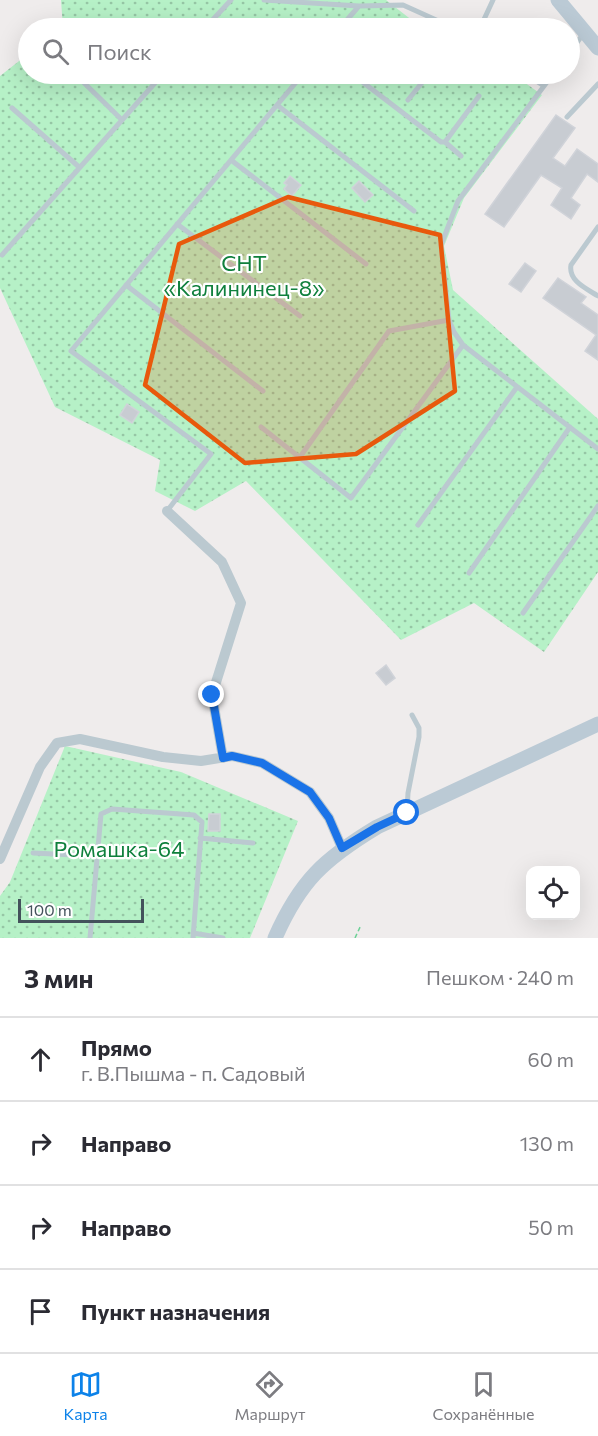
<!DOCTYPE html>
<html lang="ru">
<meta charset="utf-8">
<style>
body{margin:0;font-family:Commissioner,sans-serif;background:#f2f2f3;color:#2b2b33}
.controls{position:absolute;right:18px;bottom:18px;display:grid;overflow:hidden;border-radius:12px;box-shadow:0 6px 24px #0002}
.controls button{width:54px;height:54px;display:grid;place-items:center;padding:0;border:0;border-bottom:2px solid #e1e1e2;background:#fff;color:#2b2b33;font:30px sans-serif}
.scale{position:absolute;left:18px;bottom:15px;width:126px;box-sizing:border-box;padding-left:6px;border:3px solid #43525b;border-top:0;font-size:16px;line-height:21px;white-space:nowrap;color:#43525b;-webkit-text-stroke:4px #fff;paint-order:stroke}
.stop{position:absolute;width:18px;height:18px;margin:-14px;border:4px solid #1a73e8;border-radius:50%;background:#fff}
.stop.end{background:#1a73e8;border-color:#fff;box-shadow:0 2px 6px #0008}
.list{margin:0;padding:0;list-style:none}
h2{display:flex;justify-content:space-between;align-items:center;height:78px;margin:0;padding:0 24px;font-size:26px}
h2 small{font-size:20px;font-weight:400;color:#7c7c81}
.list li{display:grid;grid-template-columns:39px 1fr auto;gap:18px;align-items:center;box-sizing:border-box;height:84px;padding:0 24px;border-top:2px solid #e1e1e2}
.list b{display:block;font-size:22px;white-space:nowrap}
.list p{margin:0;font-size:20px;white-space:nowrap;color:#7c7c81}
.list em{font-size:20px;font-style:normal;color:#7c7c81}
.icon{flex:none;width:33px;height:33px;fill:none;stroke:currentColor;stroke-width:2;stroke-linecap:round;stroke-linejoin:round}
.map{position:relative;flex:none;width:598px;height:938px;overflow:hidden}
.search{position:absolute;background:#fff;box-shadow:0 6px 24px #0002;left:18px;right:18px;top:18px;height:66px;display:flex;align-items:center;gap:15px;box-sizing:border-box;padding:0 21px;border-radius:33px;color:#7c7c81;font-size:22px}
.sheet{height:414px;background:#fff}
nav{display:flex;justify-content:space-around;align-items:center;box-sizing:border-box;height:84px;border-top:2px solid #e1e1e2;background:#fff;font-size:16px;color:#7c7c81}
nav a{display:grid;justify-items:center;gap:3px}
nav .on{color:#0c82e9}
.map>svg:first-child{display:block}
</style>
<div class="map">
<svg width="598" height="938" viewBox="0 0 598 938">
<defs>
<pattern id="park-dots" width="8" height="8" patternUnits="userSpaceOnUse" patternTransform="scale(1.5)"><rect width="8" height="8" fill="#b6f1c7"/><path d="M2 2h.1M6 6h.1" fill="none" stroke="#96c6a5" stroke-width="1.8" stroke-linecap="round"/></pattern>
</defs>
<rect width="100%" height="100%" fill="#efecec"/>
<path fill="url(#park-dots)" d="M61,0H386L422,28H63Z
M28,54V74H513L542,95L464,198L444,246L453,290L598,419V572L544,652L474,603L401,640L246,481L195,511L155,491L160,460L55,407L0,288V76Z
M65,746L181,772L298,821L250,938H0V896L10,882Z"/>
<path fill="#c8ccd2" stroke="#d0d3d9" stroke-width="1.5" d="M556,115L575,128L553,158L565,166L577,149L598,164V182L587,174L571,198L580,205L571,219L551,205L562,188L541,175L504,227L485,214Z
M290,176L301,185L292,196L284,189L287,185L284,183Z
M359,181L373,195L365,202L352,188Z
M525,263L536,271L521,292L509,284Z
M558,278L586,297L581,303L598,315V360L585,351L596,335L543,298Z
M127,404L139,412L132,423L120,415Z
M386,665L395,678L386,685L376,673Z
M209,814H220V831H208Z"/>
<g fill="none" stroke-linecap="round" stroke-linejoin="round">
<path stroke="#6cd196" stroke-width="1.5" stroke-dasharray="4.5 3" stroke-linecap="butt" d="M355,938L361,925"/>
<path stroke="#bbc9d0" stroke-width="5" d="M264,0L359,6
M205,28L231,0
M340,28L359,6L403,5L454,28
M480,28L493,0
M570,52L584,33
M75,74L121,119
M352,74L441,142H445L461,156
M525,74L544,86
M553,74L458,201L441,245L449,320L454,332L463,345L598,449
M408,100L429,74
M277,105L414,211
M12,108L79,167
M567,117L598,84
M445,142L479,96
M231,160L366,264
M177,224L300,316
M598,227L571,265C568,281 587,289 598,296
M2,255L163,74
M126,285L263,391
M261,427L351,498L463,345
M300,457L389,331L449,320
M167,511L211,454L71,351L303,74
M418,525L517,387
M469,573L570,427
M523,613L598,506
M407,811L408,793L419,737V728L412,715
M200,838L253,843
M33,853L96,856
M193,933L223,938
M90,938L101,814L112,809L194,815L202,822L193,938"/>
<path stroke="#bbc9d0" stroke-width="10" d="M167,511L222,562L241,603L212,695L223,758
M0,859L40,767L57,743L80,739L163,757L201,761L232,756L262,763L310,792L329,818L342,848"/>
<path stroke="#bbcad5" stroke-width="15" d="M558,0L598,48
M275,938C300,881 324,859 377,827L598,724"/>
</g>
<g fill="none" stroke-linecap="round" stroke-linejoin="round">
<path stroke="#1a73e8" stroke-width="8" d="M212,695L223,758L232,756L262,763L310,792L329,818L342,848L377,827L407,813"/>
</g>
<path fill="#e8590c" fill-opacity="0.2" stroke="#e8590c" stroke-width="4.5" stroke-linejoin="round" d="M288,197L440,235L455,391L356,454L245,463L145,385L179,244Z"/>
<g text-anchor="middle" stroke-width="4.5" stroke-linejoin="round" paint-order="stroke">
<g font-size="22" fill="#10803d" stroke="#fff">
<text x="244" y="271">СНТ<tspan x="244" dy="25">«Калининец-8»</tspan></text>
<text x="119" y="857">Ромашка-64</text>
</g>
</g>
</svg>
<div class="controls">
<button><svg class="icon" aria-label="locate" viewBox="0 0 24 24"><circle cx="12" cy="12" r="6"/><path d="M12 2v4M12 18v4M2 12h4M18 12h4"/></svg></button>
</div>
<div class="scale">100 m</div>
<div class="stop" style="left:407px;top:813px"></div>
<div class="stop end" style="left:212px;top:695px"></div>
<div class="search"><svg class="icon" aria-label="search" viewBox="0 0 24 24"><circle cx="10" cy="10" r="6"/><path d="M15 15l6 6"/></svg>Поиск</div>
</div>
<section class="sheet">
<h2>3 мин<small>Пешком · 240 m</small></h2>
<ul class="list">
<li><svg class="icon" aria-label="ahead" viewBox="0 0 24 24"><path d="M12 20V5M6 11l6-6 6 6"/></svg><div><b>Прямо</b><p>г. В.Пышма - п. Садовый</p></div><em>60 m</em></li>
<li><svg class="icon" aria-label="right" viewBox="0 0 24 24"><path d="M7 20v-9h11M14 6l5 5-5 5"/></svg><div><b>Направо</b></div><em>130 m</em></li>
<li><svg class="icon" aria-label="right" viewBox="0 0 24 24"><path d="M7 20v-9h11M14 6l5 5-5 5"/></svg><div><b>Направо</b></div><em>50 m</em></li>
<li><svg class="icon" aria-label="arrive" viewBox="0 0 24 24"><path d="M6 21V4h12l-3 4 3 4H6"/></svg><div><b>Пункт назначения</b></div></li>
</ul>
</section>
<nav>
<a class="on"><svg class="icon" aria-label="map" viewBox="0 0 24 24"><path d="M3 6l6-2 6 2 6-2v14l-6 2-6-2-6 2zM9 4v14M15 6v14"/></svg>Карта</a>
<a><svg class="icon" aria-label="directions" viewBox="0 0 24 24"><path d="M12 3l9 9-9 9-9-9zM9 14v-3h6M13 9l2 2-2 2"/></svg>Маршрут</a>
<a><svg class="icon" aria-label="saved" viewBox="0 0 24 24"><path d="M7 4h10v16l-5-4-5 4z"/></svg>Сохранённые</a>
</nav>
